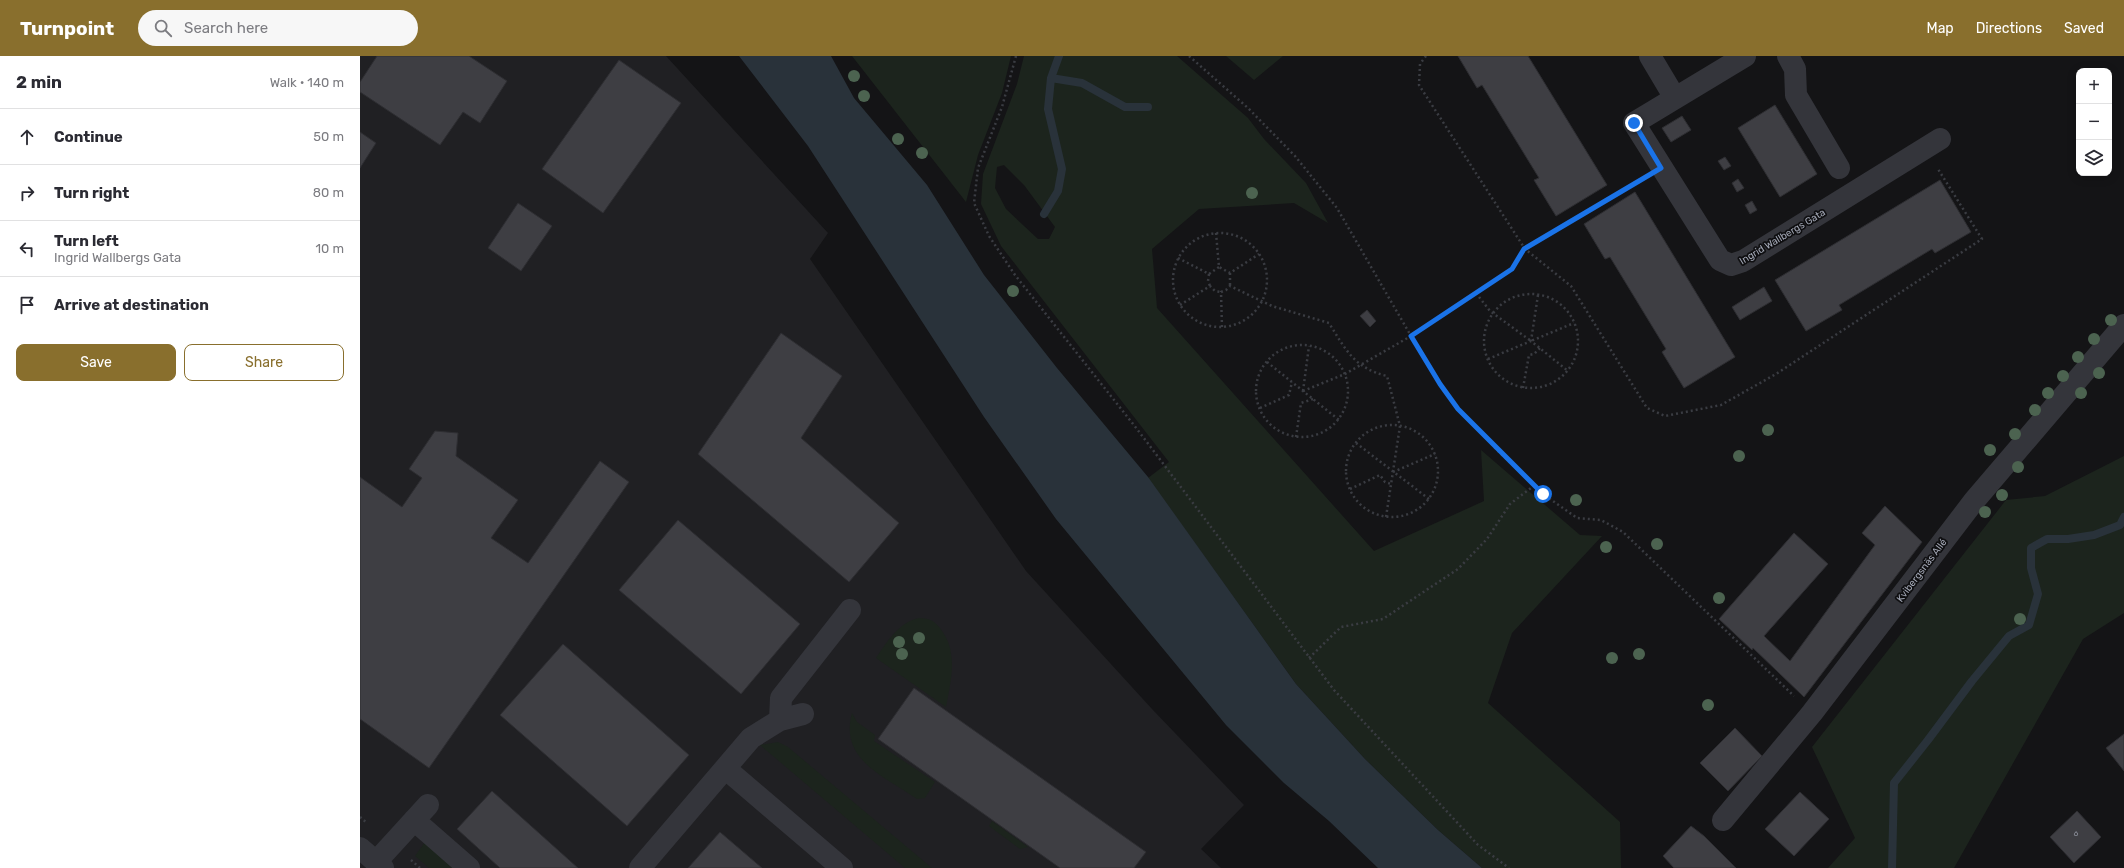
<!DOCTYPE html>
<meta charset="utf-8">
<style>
body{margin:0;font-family:Rubik,sans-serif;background:#f7f7f7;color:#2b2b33}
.controls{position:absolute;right:12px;top:12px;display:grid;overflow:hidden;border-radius:8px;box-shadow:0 2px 10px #0003}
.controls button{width:36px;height:36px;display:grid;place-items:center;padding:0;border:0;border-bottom:1px solid #e1e1e2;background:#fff;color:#2b2b33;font:20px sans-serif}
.stop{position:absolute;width:12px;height:12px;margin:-9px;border:3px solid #1a73e8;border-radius:50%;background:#fff}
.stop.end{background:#1a73e8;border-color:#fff;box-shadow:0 1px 4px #0008}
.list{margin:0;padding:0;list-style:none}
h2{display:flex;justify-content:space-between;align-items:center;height:52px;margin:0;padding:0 16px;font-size:17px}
h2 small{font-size:13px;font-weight:400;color:#7c7c81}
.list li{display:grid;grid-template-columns:26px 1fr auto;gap:12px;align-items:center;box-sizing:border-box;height:56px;padding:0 16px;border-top:1px solid #e1e1e2}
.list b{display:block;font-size:15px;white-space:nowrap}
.list p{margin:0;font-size:13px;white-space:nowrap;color:#7c7c81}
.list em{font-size:13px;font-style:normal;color:#7c7c81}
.actions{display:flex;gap:8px;padding:12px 16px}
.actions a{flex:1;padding:9px 0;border:1px solid #896f2d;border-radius:8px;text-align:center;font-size:14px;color:#896f2d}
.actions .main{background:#896f2d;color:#fff}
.icon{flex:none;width:22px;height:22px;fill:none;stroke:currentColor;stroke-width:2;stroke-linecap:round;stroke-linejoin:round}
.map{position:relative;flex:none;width:1764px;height:812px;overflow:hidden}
header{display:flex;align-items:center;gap:24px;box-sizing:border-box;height:56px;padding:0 20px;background:#896f2d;color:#fff}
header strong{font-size:19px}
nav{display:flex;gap:22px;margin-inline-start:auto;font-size:14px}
.search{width:280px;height:36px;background:#f7f7f7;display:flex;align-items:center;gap:10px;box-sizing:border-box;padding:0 14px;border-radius:22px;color:#7c7c81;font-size:15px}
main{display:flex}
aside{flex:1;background:#fff}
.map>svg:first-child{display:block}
</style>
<header>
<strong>Turnpoint</strong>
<div class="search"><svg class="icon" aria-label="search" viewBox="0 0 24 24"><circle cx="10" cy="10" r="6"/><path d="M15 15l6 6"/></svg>Search here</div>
<nav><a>Map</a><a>Directions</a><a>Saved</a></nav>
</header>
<main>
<aside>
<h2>2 min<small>Walk · 140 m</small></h2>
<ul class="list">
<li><svg class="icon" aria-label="ahead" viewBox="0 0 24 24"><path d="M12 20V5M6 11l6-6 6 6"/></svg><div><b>Continue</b></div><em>50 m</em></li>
<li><svg class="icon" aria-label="right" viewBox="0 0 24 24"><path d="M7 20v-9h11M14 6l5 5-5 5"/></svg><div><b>Turn right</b></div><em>80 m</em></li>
<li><svg class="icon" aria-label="left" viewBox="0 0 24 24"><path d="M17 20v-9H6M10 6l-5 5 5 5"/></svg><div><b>Turn left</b><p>Ingrid Wallbergs Gata</p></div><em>10 m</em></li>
<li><svg class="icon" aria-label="arrive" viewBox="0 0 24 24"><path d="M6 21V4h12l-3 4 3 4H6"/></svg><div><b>Arrive at destination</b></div></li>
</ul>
<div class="actions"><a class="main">Save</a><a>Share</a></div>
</aside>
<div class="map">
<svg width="1764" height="812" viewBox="0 0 1764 812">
<rect width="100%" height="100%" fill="#141416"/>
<path fill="#202023" d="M0,0H306L468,177L450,203L666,515L792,653L884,749L841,793L861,812H0Z"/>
<path fill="#1c241d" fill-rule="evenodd" d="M492,0H651L642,37L618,99L606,146Z
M664,0H817L888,62L904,83L946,127L968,167L934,147L839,153L792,193L797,252L1014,495L1124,445L1121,394L1220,479L1242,480L1152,577L1128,647L1260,766L1261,812H1122L1078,774L1005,703L936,628L788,422L809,406L641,190L621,148L623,118L657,28ZM644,109L664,129L695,171L689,183H678L646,153L635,132L637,111Z
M866,0H923L894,24Z
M1764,400V557L1723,583L1594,812H1468L1495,782L1452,691L1646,444L1685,440Z
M559,562C570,562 575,565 582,575C598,597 591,625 586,651L516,602C527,586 539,566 559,562Z
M492,657L497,666L515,679L514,685L575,726L565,742L557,743C524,720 479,704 492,657Z
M418,686L428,691L572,812H545L400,689Z
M632,765L668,791L660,793L629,770Z
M65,786L96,812H69L55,800Z"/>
<path fill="#29323a" d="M379,0H471L494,42L567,129L624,219L697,312L788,421L936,628L1005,703L1078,774L1122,812H1018L969,765L924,727L866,669L696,463L624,361L448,90Z"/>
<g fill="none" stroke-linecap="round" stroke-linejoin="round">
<path stroke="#29323a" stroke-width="8" d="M691,22L722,27L765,51H788
M684,158L698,135L702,113L688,53L691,22L699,0
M1532,812L1534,727L1568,684L1612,625L1649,580L1669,569L1678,538L1671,512V492L1687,483H1708L1734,479L1760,469L1764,461"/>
</g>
<path fill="#3e3e43" stroke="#2e2e32" d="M17,0H109L147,25L120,67L103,56L80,89L0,36V26Z
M1098,0H1168L1247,129L1196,160L1174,124L1179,122L1122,29L1117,32Z
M259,4L321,47L243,157L182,113Z
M1415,49L1457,118L1420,141L1378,72Z
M1322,60L1331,74L1311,86L1302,72Z
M0,76L16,87L0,112Z
M1365,101L1371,110L1364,114L1358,105Z
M1378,123L1384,132L1377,136L1372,127Z
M1580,124L1611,176L1575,197L1572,193L1479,249L1482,254L1446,275L1415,224Z
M1275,136L1375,301L1324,332L1302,296L1306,293L1250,201L1245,203L1224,168Z
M1392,145L1397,154L1390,158L1385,149Z
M158,147L192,170L161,215L128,192Z
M1404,231L1412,245L1380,264L1372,251Z
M1007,254L1016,265L1010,271L1000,260Z
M421,277L482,320L441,382L539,467L489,526L338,398Z
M75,375L98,377L96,400L158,444L131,482L168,507L240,405L269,426L69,712L0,663V421L42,451L62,422L49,413Z
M1525,450L1562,486L1444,641L1393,592L1392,594L1359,563L1434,477L1468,508L1404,580L1430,605L1515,489L1502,477Z
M318,464L440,568L381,638L259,534Z
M203,588L329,699L267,770L140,659Z
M554,632L786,796L774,812H700L518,683Z
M1375,672L1402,700L1368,735L1340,707Z
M1764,678V715L1746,692Z
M132,735L218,812H140L97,773Z
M1440,736L1469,763L1434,800L1405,773Z
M1717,755L1741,781L1714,807L1690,781Z
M1331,770L1344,780L1376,812H1314L1303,800Z
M360,776L402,812H328Z"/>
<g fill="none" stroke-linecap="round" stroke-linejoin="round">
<path stroke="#3a3c42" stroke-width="2.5" stroke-dasharray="2 3" stroke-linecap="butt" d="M656,0L642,51L618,112L614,147L629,180L655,219L777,373L974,634L1118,789L1149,812
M829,0L888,52L935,100L977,152L1051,280L1080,328L1099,353L1138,395L1183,438L1217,462L1241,464L1263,476L1434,640
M1066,0L1060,8L1059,29L1165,193L1211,230L1287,352L1305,360L1361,349L1416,318L1622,183L1578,113
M856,177L859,211L870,217L899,198
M813 224a47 47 0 1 1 94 0a47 47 0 1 1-94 0Z
M818,202L849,218L859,211
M870,217V230
M849,218L848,225L850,230
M1116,237L1130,255L1171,285L1214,267
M1124 285a47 47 0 1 1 94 0a47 47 0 1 1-94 0Z
M1178,239L1171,285L1208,315
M820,249L850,230L855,235L861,236
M862,271L861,236L866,234L870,230L912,250L969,267C986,294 994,312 1027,320L1040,370L1026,461
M896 335a46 46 0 1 1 92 0a46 46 0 1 1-92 0Z
M1128,303L1171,285
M907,306L979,364
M1163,332L1169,299L1174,298L1180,292
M943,335L985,318L1051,280L1152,213L1165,193L1280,124
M943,335L949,290
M900,352L929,339L932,326
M986 415a46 46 0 1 1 92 0a46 46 0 1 1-92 0Z
M936,381L941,347L953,343
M996,387L1069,443
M1033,416L1075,398
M990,433L1020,419L1025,426L1031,428
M949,602L981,571L1023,563L1098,513L1127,483L1150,448L1175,429
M0,761L7,767
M51,804L60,812"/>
<path stroke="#34353b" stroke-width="22" d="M1290,0L1315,42
M1385,0L1274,67L1360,204L1371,209L1383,205L1580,83
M1428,0L1435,13L1436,39L1479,112
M420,664L421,642L490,554
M366,713L482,812
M54,764L109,812
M1363,764L1452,657L1614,445L1764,269
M0,792L23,812
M16,806L68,749
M280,812L391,682L420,664L443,658"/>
</g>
<g fill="#4c6350">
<circle cx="494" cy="20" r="6"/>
<circle cx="504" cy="40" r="6"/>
<circle cx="538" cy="83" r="6"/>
<circle cx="562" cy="97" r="6"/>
<circle cx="892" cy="137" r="6"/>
<circle cx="653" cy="235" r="6"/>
<circle cx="1751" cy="264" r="6"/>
<circle cx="1734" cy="283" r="6"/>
<circle cx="1718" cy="301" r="6"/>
<circle cx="1739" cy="317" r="6"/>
<circle cx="1703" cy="320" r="6"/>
<circle cx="1688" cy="337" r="6"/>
<circle cx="1721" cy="337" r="6"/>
<circle cx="1675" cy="354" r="6"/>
<circle cx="1408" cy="374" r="6"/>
<circle cx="1655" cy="378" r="6"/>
<circle cx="1630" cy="394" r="6"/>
<circle cx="1379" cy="400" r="6"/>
<circle cx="1658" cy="411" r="6"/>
<circle cx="1642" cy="439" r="6"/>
<circle cx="1216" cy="444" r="6"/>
<circle cx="1625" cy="456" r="6"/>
<circle cx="1297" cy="488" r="6"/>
<circle cx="1246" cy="491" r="6"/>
<circle cx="1359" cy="542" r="6"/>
<circle cx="1660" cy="563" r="6"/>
<circle cx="559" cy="582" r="6"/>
<circle cx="539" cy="586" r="6"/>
<circle cx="542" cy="598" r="6"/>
<circle cx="1279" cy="598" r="6"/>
<circle cx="1252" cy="602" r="6"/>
<circle cx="1348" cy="649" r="6"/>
</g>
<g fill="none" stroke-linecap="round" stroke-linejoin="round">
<path stroke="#1a73e8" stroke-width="5" d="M1183,438L1098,353L1080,328L1051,280L1152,213L1164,193L1301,112L1274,67"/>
</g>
<g text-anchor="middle" stroke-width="3.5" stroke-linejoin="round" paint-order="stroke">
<g font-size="8" fill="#8a8e9a">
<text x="1716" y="780">6</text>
</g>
<g font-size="10" fill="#a4a9b7" stroke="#0f0f11">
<text transform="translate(1422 180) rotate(-31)" y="4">Ingrid Wallbergs Gata</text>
<text transform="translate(1561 514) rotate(-53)" y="4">Kvibergsnäs Allé</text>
</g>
</g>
</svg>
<div class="controls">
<button>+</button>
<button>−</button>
<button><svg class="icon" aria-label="layers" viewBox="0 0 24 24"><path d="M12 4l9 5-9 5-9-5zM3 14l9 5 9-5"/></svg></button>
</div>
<div class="stop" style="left:1183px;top:438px"></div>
<div class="stop end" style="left:1274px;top:67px"></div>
</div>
</main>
